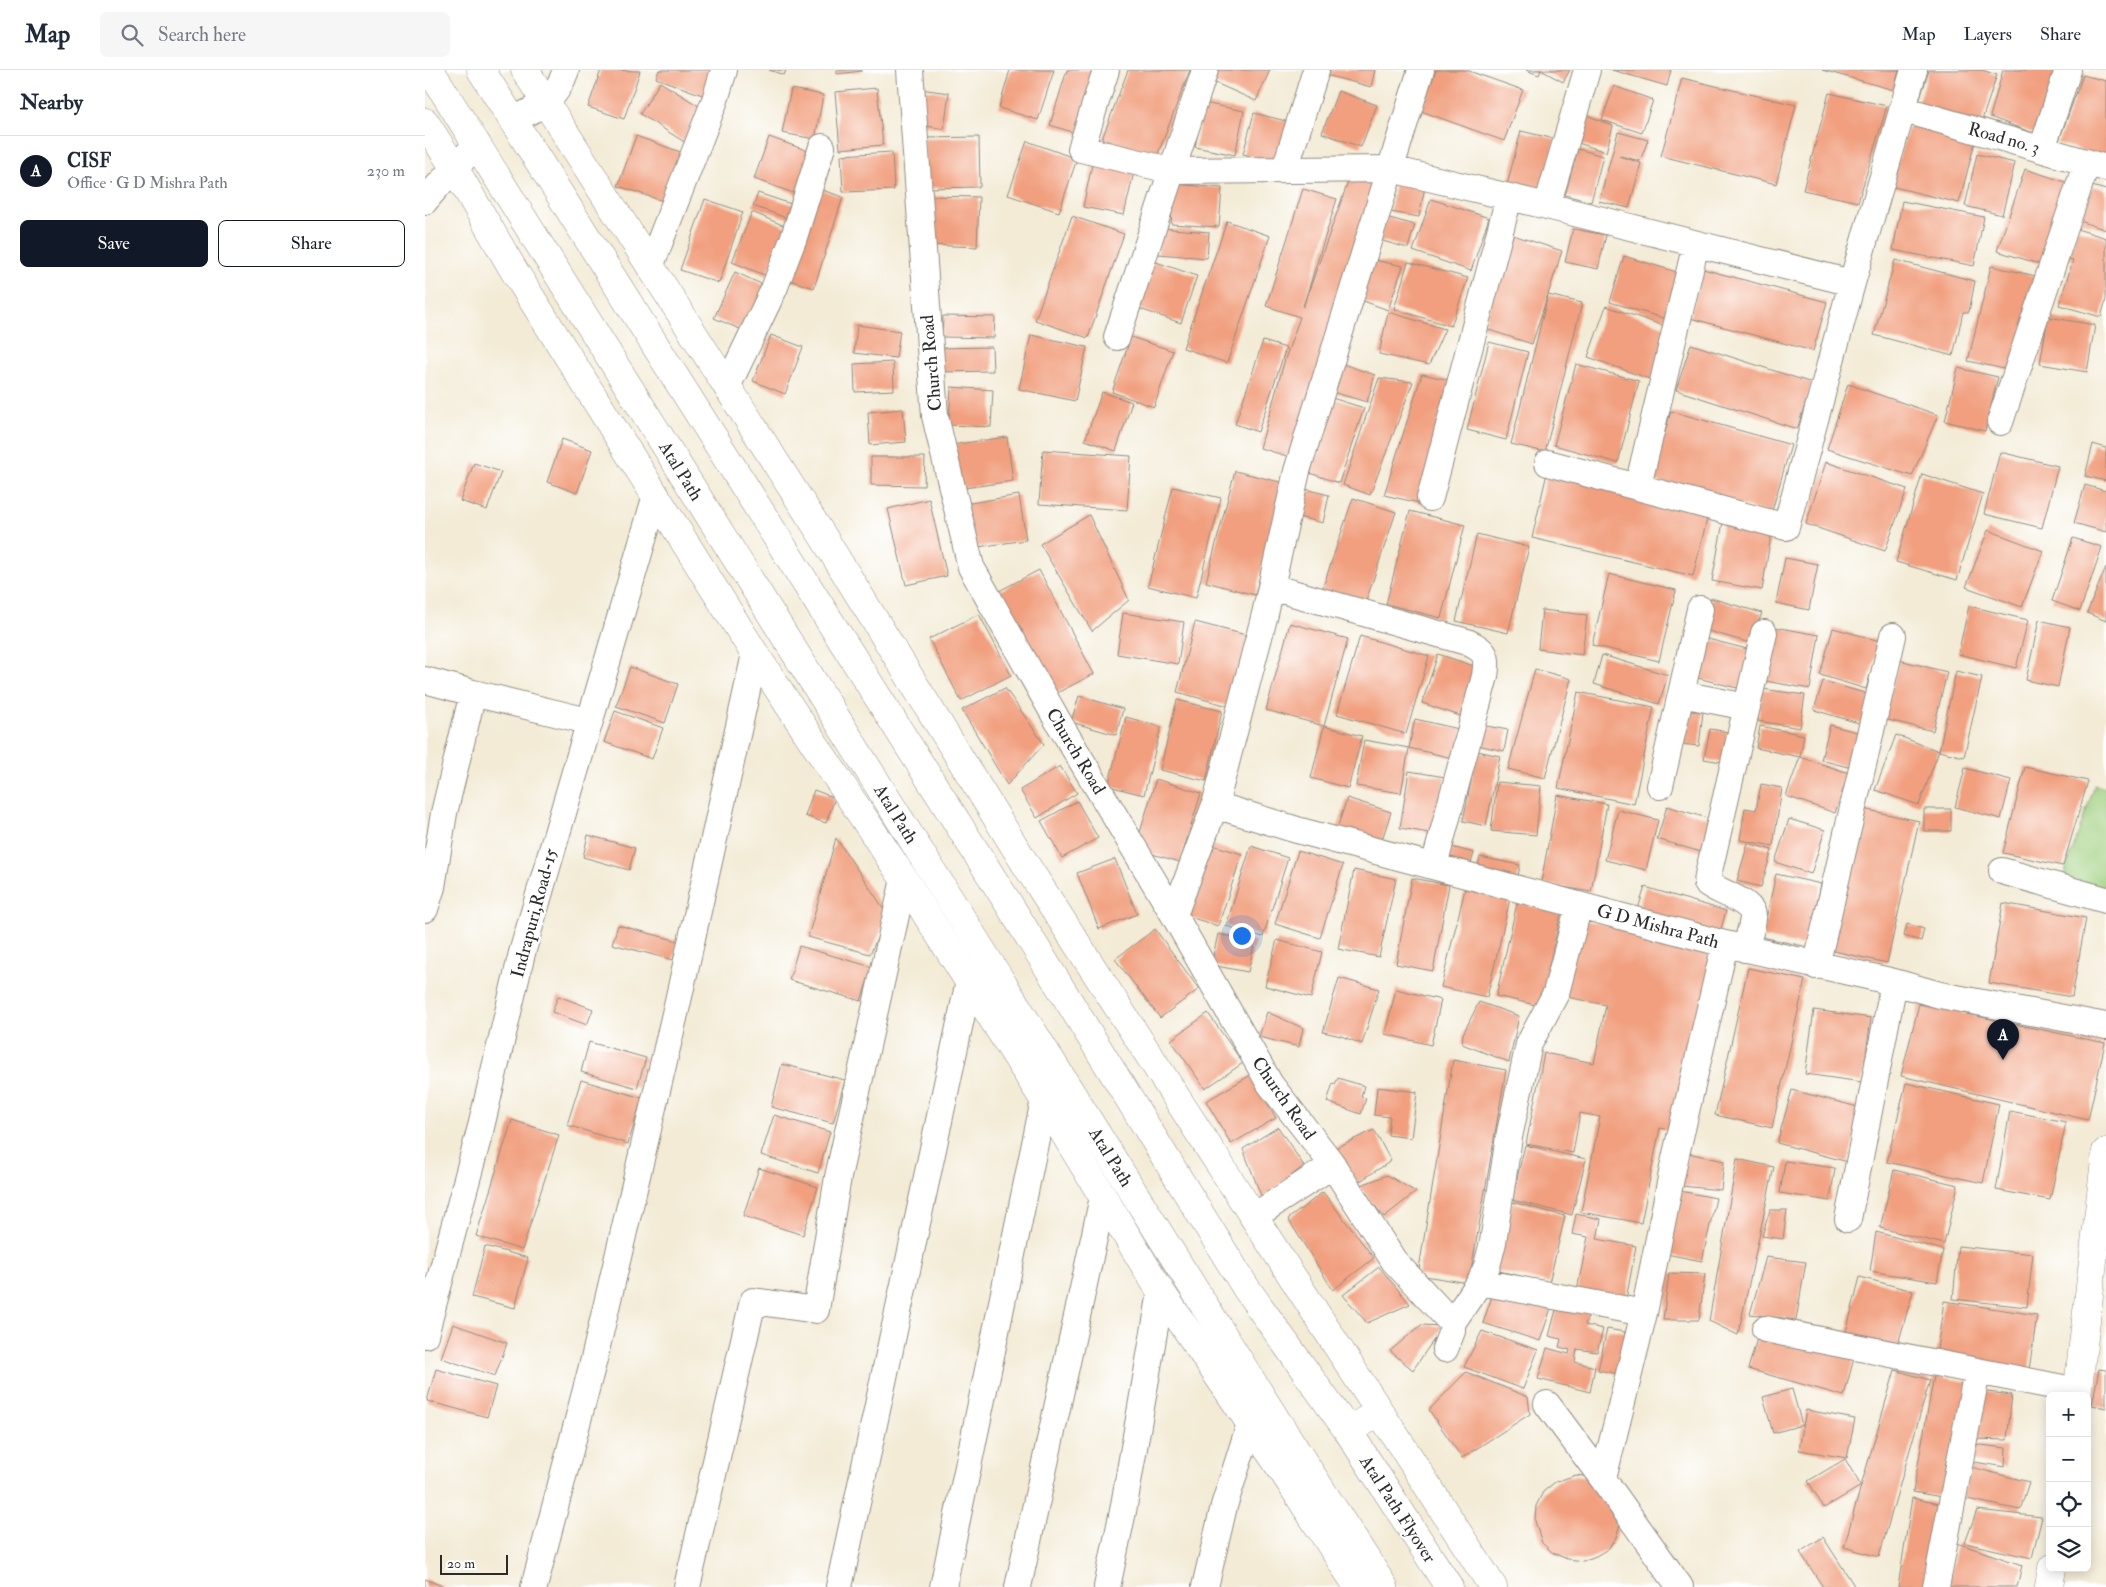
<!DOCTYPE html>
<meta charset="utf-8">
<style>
body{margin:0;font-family:"IM FELL Double Pica",serif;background:#f6f6f7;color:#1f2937}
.controls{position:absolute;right:15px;bottom:15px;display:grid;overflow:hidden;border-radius:8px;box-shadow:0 2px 12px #0003}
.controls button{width:45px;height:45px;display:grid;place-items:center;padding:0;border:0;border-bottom:1px solid #e0e1e3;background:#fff;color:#1f2937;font:25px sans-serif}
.scale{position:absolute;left:15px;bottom:12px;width:68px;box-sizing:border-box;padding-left:5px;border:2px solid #2b2b2b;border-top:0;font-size:14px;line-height:18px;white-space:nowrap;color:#2b2b2b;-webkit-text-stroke:4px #fff;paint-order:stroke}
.you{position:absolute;left:816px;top:865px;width:18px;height:18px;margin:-12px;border:4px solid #fff;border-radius:50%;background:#1a73e8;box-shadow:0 0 0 8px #1a73e833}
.badge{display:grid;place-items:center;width:32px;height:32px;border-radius:50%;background:#111827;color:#fff;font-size:16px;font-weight:700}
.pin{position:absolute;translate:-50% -41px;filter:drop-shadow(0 1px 2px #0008)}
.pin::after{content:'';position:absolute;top:26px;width:18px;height:15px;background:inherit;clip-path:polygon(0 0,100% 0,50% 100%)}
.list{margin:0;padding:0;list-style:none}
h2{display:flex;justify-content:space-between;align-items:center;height:65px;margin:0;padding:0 20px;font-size:21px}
h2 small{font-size:16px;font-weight:400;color:#747a83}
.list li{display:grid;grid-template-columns:32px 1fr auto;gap:15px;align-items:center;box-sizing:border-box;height:70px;padding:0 20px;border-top:1px solid #e0e1e3}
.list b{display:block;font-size:19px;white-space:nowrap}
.list p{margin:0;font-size:16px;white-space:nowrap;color:#747a83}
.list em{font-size:16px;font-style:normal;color:#747a83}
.actions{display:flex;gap:10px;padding:15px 20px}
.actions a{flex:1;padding:11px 0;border:1px solid #111827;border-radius:8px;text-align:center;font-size:18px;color:#111827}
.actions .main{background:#111827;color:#fff}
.icon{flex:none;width:28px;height:28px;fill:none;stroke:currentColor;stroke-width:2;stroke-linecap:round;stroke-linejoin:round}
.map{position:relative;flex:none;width:1681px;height:1517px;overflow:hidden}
header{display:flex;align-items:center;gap:30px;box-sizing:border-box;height:70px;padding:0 25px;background:#fff;border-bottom:1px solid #e0e1e3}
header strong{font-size:24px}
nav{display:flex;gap:28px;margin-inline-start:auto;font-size:18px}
.search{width:350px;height:45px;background:#f6f6f7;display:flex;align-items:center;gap:12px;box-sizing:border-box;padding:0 18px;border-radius:8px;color:#747a83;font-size:19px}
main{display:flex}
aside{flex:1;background:#fff}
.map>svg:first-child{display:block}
</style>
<header>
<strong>Map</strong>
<div class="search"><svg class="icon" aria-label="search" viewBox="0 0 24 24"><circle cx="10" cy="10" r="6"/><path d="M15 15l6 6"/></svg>Search here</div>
<nav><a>Map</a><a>Layers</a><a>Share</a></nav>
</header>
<main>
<aside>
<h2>Nearby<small></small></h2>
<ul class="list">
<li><span class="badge">A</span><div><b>CISF</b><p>Office · G D Mishra Path</p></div><em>230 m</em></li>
</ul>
<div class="actions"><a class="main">Save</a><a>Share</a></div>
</aside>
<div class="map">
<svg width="1681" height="1517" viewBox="0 0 1681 1517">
<rect width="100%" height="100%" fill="#fff"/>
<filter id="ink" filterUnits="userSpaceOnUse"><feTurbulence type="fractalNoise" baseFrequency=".02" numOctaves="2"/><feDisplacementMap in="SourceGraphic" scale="10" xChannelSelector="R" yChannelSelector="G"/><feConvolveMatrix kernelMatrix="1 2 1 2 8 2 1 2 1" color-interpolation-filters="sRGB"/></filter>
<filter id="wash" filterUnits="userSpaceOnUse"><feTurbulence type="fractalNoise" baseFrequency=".0096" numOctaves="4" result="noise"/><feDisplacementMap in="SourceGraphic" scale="20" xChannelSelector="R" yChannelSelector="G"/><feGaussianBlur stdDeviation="1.12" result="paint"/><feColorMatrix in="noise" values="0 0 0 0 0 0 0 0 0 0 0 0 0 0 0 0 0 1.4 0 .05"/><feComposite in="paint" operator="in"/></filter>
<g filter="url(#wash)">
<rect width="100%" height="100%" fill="#f3ebd6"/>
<path fill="#9fcf7e" stroke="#657d54" d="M1670,715L1681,718V826L1636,813Z"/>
<g id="blocks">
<path fill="#f19f7e" d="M176,0L215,1L199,49L163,37Z
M234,0H289L280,26L231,8Z
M344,0H361L359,5Z
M412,0H437V1L412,4Z
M585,0H629L613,50L574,38Z
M642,0H676L656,65L625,55Z
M703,0H765L731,89L677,69Z
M791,0H845L831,31L786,11Z
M902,0H950L946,17L901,5Z
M1011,0H1041L1098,20L1079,71L996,41Z
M1101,0H1145L1138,12L1116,0L1114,5Z
M1187,0H1246L1242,16Z
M1397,0H1474L1469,20Z
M1504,0H1557L1572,5L1554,59L1492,38Z
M1578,0H1636L1616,66L1565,47Z
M1658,5L1681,11V88L1633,73Z
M1257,8L1371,35L1351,114L1236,86Z
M235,12L282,41L261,73L215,44Z
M1189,16L1228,30L1217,63L1177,50Z
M452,18L458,75L415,79L410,22Z
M366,19L398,25L390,69L357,63Z
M495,19L524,23L519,59L490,54Z
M913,21L952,35L936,77L897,63Z
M1404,23L1462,36L1433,132L1378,120Z
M779,33L819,41L810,85L770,77Z
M829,43L865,52L855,94L818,84Z
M1162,45L1188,56L1181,82L1150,72Z
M1485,53L1550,72L1534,133L1465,116Z
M1096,61L1130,69L1116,128L1081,119Z
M1193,62L1223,70L1215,91L1194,86L1216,93L1204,138L1174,131Z
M211,66L261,84L244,133L193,116Z
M344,67L389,83L374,125L329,109Z
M554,67L555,117L500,118L499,68Z
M602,71L652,89L634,142L583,125Z
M1153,79L1178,86L1166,132L1140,125Z
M467,82L469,120L418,122L416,85Z
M1552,84L1590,93L1577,145L1540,136Z
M668,90L710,98L699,145L658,137Z
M1600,99L1647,114L1621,196L1572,181Z
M927,101L960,113L865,387L835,378L860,289L875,247L841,236L878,119L912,129L878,237Z
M970,112L1000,117L994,147L965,142Z
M749,114L797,118L794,157L746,154Z
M1667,116L1681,120V160L1655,151Z
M394,119L418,127L389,218L364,210Z
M333,123L372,136L367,150L328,136Z
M505,126L554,127L552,177L504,175Z
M280,129L318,142L294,213L255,200Z
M1006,129L1064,148L1046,201L988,181Z
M1477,131L1559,147L1549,196L1468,180Z
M327,142L362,157L342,206L307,192Z
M647,146L699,164L663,268L610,250Z
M961,147L990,155L983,178L954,170Z
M802,151L845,166L802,293L758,278Z
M735,158L784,162L782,188L733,184Z
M1148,159L1181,165L1173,199L1140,192Z
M1652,159L1681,168V230L1676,247L1634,235L1648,190L1643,189Z
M1088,165L1137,181L1107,274L1058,258Z
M1199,186L1255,203L1241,249L1185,232Z
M949,190L978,196L963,240L933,229Z
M1470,190L1550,211L1544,242H1538L1528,286L1449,265Z
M728,191L772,206L756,253L712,238Z
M983,192L1043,208L1026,256L969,239Z
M1566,196L1611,206L1588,301L1543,291Z
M1278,199L1402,232L1388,281L1265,248Z
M310,202L345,218L324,263L289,248Z
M1123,225L1157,233L1120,382L1086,374Z
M1181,236L1248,259L1230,311L1163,287Z
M963,242L1020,259L1004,295L954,284Z
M518,246L570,247L569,268L517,267Z
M1623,247L1670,255L1662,302L1615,294Z
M432,255L475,261L471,288L429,283Z
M346,265L378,277L360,324L328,311Z
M606,265L662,277L650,331L594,319Z
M706,267L748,281L729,337L687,322Z
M838,271L861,278L833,362L810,354Z
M1064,272L1103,282L1081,370L1042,360Z
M1266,274L1387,313L1372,359L1251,320Z
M567,277L568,301L513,302V278Z
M468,292L469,320L430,322L429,294Z
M915,293L950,305L942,332L907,322Z
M1151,294L1214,311L1193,393L1129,375Z
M1533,298L1573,307L1560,361L1520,351Z
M997,304L1029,311L999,434L959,425Z
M954,308L988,312L945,425L918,415Z
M1423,314L1513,345L1487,406L1402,379Z
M526,317L568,320L566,357L524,355Z
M677,322L707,332L691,381L660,370Z
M907,328L939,338L914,413L882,402Z
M478,339L481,372L445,375L443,342Z
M1246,341L1366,375L1346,444L1226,410Z
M582,367L588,411L532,419L526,375Z
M137,369L167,380L152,423L122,412Z
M1668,374L1681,378V411L1660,406Z
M618,380L706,386L702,440L614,434Z
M1575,382L1633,396L1617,458L1559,444Z
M446,387H500L499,416L446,415Z
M1401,392L1482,419L1460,481L1381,454Z
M49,393L76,402L62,440L35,431Z
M810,401L859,413L830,525L781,512Z
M1122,403L1284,441L1268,506L1107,468Z
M1497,404L1558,424L1532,510L1471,492Z
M1660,415L1681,421V462L1649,453Z
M748,417L796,428L771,528L723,516Z
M876,418L904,425L898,453L869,446Z
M594,425L601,470L546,478L539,434Z
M928,428L971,442L939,537L896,523Z
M504,429L522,506L481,515L463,439Z
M985,441L1040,455L1016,548L961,534Z
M664,445L704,530L667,561L615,474Z
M1298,452L1347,460L1337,520L1287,511Z
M1563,460L1618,481L1597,537L1541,517Z
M1052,464L1104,477L1083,563L1031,551Z
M1648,468L1677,477L1655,541L1627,531Z
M1360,488L1393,494L1384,540L1351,533Z
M1681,497V551L1662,543Z
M614,500L669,604L628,625L574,521Z
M1184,504L1251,520L1234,591L1167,575Z
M1286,528L1337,543L1325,573L1280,560Z
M1544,536L1603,550L1591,598L1533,584Z
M1117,540L1162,545L1157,585L1113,579Z
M698,543L759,552L753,594L692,584Z
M554,544L586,605L536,631L504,569Z
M1614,550L1645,557L1633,617L1601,610Z
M770,552L825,566L807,637L752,622Z
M865,553L923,569L899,656L841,640Z
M1350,557L1394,565L1385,619L1340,611Z
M1408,558L1455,571L1441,619L1395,605Z
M935,566L1004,586L981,664L912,644Z
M1275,567L1326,580L1316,619L1265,606Z
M1013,584L1058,599L1041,648L997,633Z
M1177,585L1243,605L1234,634L1169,614Z
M1474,590L1522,602L1508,661L1459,649Z
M205,597L253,614L240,653L191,636Z
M1110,599L1146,609L1120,708L1083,699Z
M1531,601L1557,607L1539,687L1514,681Z
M1398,611L1446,625L1437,654L1389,640Z
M580,618L619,674L582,715L537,640Z
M1337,619L1380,625L1375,658L1333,651Z
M1153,622L1229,637L1209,734L1133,718Z
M654,626L698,639L691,665L646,652Z
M752,630L797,641L781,711L735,700Z
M1258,640L1278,642L1274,676L1255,674Z
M190,641L238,658L227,689L179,672Z
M701,647L736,657L719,725L683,716Z
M990,649L1038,660L1032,689L984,678Z
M1056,655L1083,660L1079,681L1052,675Z
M1405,655L1443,665L1434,700L1396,690Z
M899,656L937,666L923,718L886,708Z
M1335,656L1379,665L1375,687L1424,703L1410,743L1361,726L1375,687L1331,678Z
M1285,659L1303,662L1297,692L1279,689Z
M1471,665L1514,681L1494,735L1450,720Z
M939,670L984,678L976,723L931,716Z
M1052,681L1075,686L1061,756L1038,751Z
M635,696L652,723L612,748L595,720Z
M1600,697L1663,711L1638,796L1578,783Z
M1540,698L1586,710L1576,749L1530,737Z
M984,701L1020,707L1010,764L975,758Z
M731,709L776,723L755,792L710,779Z
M1072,712L1116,716L1111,765L1066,761Z
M1336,714L1357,718L1348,776L1315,770L1320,738L1331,740Z
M389,720L410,728L401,753L380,746Z
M1132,725L1182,734L1166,822L1116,813Z
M922,728L966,742L956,773L912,759Z
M652,731L673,768L637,788L616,751Z
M1242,736L1289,750L1279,783L1232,769Z
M1438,739L1494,751L1462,893L1404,880Z
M1499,739H1526V761H1499Z
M1193,740L1233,750L1221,800L1180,790Z
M1364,749L1400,760L1386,804L1350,792Z
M163,765L210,778L204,800L158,787Z
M411,768L463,845L445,884L383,867Z
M781,773L817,784L793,856L758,845Z
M1323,773L1347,780L1336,817L1312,811Z
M826,776L863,788L838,867L801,856Z
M1027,777L1049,783L1043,803L1022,797Z
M873,781L918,795L895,868L850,854Z
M1055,787L1095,795L1092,812L1051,804Z
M690,789L712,844L674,859L652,803Z
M929,800L971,809L954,887L913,879Z
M1351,804L1396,814L1383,877L1337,867Z
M987,808L1024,815L1008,901L971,894Z
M1220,817L1301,841L1294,866L1212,842Z
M1040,819L1085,829L1062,927L1016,917Z
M1092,833L1136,843L1115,936L1071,926Z
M1578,833L1661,848L1647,927L1564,913Z
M1153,849L1290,876L1253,1062L1235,1058L1216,1153L1156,1142L1175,1047L1155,1043L1148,1083L1101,1074L1119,983L1169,993L1181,935L1137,926Z
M1482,854L1499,859L1496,871L1479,866Z
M193,855L253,871L248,890L187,874Z
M730,859L774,919L735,948L690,889Z
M793,864L830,871L823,902L786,895Z
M852,870L897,882L886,928L840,916Z
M374,876L447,897L436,931L364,910Z
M1323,898L1380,910L1347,1058L1290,1045Z
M914,908L954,919L937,974L916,966L898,962Z
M971,919L1016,930L1006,975L960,964Z
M133,926L168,939L162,955L127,942Z
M1054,932L1094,946L1084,992L1037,974L1038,964Z
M1494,934L1680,973L1663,1050L1476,1006Z
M1389,940L1446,948L1437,1012L1380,1004Z
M842,942L878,958L874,977L834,967Z
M783,943L818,993L780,1019L746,970Z
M164,972L221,988L212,1018L156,1002Z
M1028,990L1081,1000L1044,1213L993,1205Z
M357,994L420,1010L408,1053L346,1037Z
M826,1005L851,1048L806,1074L781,1031Z
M913,1008L939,1016L936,1027L941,1028L936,1044L902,1032L908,1013L910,1014Z
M156,1010L217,1028L203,1074L142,1055Z
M1481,1013L1574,1034L1558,1113L1462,1092Z
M952,1017L992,1022L986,1068L963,1065L965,1047L949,1045Z
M1367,1020L1437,1038L1423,1092L1352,1073Z
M1585,1041L1641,1052L1625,1130L1571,1120Z
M349,1045L405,1062L393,1103L336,1085Z
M87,1050L134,1065L97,1180L51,1166Z
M853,1057L879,1096L837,1128L818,1079Z
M949,1060L966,1091L932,1113L910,1078Z
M1100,1075L1161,1089L1147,1145L1087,1130Z
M1263,1083L1299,1091L1296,1120L1256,1116Z
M1312,1089L1349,1097L1313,1265L1284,1251Z
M1360,1091L1410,1098L1405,1131L1355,1123Z
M334,1098L393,1117L378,1165L318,1146Z
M1469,1100L1533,1115L1519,1174L1455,1158Z
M962,1105L991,1122L959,1147L934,1116Z
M1255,1121L1291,1128L1277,1191L1241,1184Z
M898,1122L949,1188L908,1220L863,1149Z
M1087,1132L1140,1146L1124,1213L1070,1200Z
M1345,1140H1362L1358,1169L1337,1166Z
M1151,1144L1176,1149L1172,1169L1211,1176L1200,1235L1151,1225L1163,1167L1147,1164Z
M1451,1162L1518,1180L1512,1212L1445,1201Z
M60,1176L103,1188L90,1238L47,1227Z
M1533,1176L1608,1184L1602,1237L1528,1229Z
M1341,1187L1381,1192L1371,1250L1325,1244Z
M954,1197L985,1234L942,1253L918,1225Z
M1244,1203L1280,1204L1274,1250H1238Z
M1435,1207L1488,1221L1470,1285L1418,1274Z
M1068,1223L1127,1235L1115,1271L1058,1253Z
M1519,1231L1612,1245L1604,1300L1511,1286Z
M1132,1236L1164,1243L1160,1255L1178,1259L1172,1282L1152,1279L1150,1292L1170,1297L1165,1322L1113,1309L1122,1278L1144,1284L1145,1280L1134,1277L1136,1269L1124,1266Z
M28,1254L82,1273L70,1306L16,1288Z
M996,1255L1018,1256L988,1300L965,1281Z
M1182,1259L1200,1262L1193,1304L1173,1300Z
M1057,1261L1113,1280L1098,1319L1039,1297Z
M1334,1262L1429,1288L1419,1326L1323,1299Z
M11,1299L71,1316L62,1347L2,1331Z
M1674,1299L1681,1300V1338L1667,1335Z
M1470,1300L1505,1310L1454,1487L1419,1477L1436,1416L1399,1438L1383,1411L1420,1389L1436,1416Z
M1041,1302L1103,1327L1105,1344L1037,1388L1004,1340Z
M1509,1306L1544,1312L1523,1428L1488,1422Z
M1367,1319L1377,1355L1348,1363L1338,1327Z
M1554,1321L1587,1325L1582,1370L1548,1369Z
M1381,1340L1430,1349L1422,1388L1374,1380Z
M1547,1374L1581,1378L1580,1397L1543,1391Z
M1546,1397L1604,1412L1595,1440L1537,1428Z
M1151,1405L1165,1407L1195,1455L1191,1468L1183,1479L1171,1486L1158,1491L1142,1489L1128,1483L1117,1473L1110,1451L1111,1436L1118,1422L1130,1412Z
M1487,1428L1518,1435L1501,1517H1473Z
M1552,1440L1617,1447L1607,1488L1540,1473Z
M1398,1467L1430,1517H1398L1375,1482Z
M1532,1473L1597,1495L1592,1517H1523Z
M0,1509L20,1517H0Z"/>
</g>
</g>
<g filter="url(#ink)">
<use href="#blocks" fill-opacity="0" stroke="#8f8b80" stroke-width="1"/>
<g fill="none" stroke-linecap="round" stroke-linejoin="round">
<g stroke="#8f8b80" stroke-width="28">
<path id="minor" d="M485,0L510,346L546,497L634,653L749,845L845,1014L905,1091L969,1191L1027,1253V1261L1020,1279
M681,0L656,79L749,101L966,99L1122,136L1427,213
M1477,39L1681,98
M88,50C116,36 130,32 141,0
M1617,79L1643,0
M860,99L891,0
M0,131C16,111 35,93 52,74
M1122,136L1162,0
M225,197L290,30L299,0
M692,267L780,0
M302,317L349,219L369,167L397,77
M1575,352L1662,92
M1123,393L1361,457L1427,213L1489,0
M1213,416L1271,174
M1005,428L1084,127
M846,517L1042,572C1061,581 1063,585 1060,606L1009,796
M0,610L48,623L19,743L7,817L0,839
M48,623L163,651
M1256,624L1275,539
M1235,716L1256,624L1322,637
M790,735L872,760L1300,874L1469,912L1515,925L1681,956
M1577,801L1681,830
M749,845L790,735L840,544L872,401L996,0
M1320,879C1323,869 1327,858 1328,848C1330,831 1294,823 1282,813L1283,805L1339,563
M1391,896L1468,566
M828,1147L908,1095
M1423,1149L1469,912
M1055,1212L1219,1243L1178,1409L1255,1517
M1219,1243L1249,1093L1300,874
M1027,1253L1055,1212L1062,1196L1068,1172L1084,1067L1104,974L1131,923L1154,835
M1340,1259L1653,1321
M0,1265L56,1057L97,883L231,425
M1122,1334L1178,1409
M109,1517L169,1289L253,931L330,584
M262,1517L328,1231L391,1240L413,1107L479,809
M414,1517L544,911
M518,1517L619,1030
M593,1517L678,1127
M682,1517L698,1441L736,1222
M780,1517L799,1436L825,1354
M1511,1517L1552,1301"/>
</g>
<g stroke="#8f8b80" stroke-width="29">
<path id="tertiary" d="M100,0L397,465L601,795L1068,1517
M0,52L30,99L88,199L330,584L479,809L619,1030L736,1222L859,1403L933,1517
M1652,1326L1681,1082
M1624,1517L1627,1498"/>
</g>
<g stroke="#8f8b80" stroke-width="29">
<path id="primary" d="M5,0L848,1345L959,1517
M56,0L585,836L821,1218L923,1361L1024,1517
M923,1361L954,1342
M852,1392L890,1412"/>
</g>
<use href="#minor" stroke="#fff" stroke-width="26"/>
<use href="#tertiary" stroke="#fff" stroke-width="28"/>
<use href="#primary" stroke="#fff" stroke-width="28"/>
</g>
</g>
<g text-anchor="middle" stroke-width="4" stroke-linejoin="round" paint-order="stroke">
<g font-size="18" fill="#2b2b2b" stroke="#fff">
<text transform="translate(1579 68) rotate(16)" y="6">Road no. 3</text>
<text transform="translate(506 293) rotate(-95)" y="6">Church Road</text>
<text transform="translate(256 401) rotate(58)" y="6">Atal Path</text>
<text transform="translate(651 681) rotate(59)" y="6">Church Road</text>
<text transform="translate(471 744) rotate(58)" y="6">Atal Path</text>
<text transform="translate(109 843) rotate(-75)" y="6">Indrapuri,Road-15</text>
<text transform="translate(1233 856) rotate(15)" y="6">G D Mishra Path</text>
<text transform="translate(859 1028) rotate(55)" y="6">Church Road</text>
<text transform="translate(686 1087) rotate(58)" y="6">Atal Path</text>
<text transform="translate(973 1439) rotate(57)" y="6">Atal Path Flyover</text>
</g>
</g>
</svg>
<div class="controls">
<button>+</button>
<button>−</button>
<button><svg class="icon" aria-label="locate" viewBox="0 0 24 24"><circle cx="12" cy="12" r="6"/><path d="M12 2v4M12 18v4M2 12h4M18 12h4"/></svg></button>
<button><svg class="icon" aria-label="layers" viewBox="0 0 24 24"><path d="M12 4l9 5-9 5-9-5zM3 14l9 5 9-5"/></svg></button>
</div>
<div class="scale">20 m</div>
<div class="you"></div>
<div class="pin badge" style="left:1578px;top:990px">A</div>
</div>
</main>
